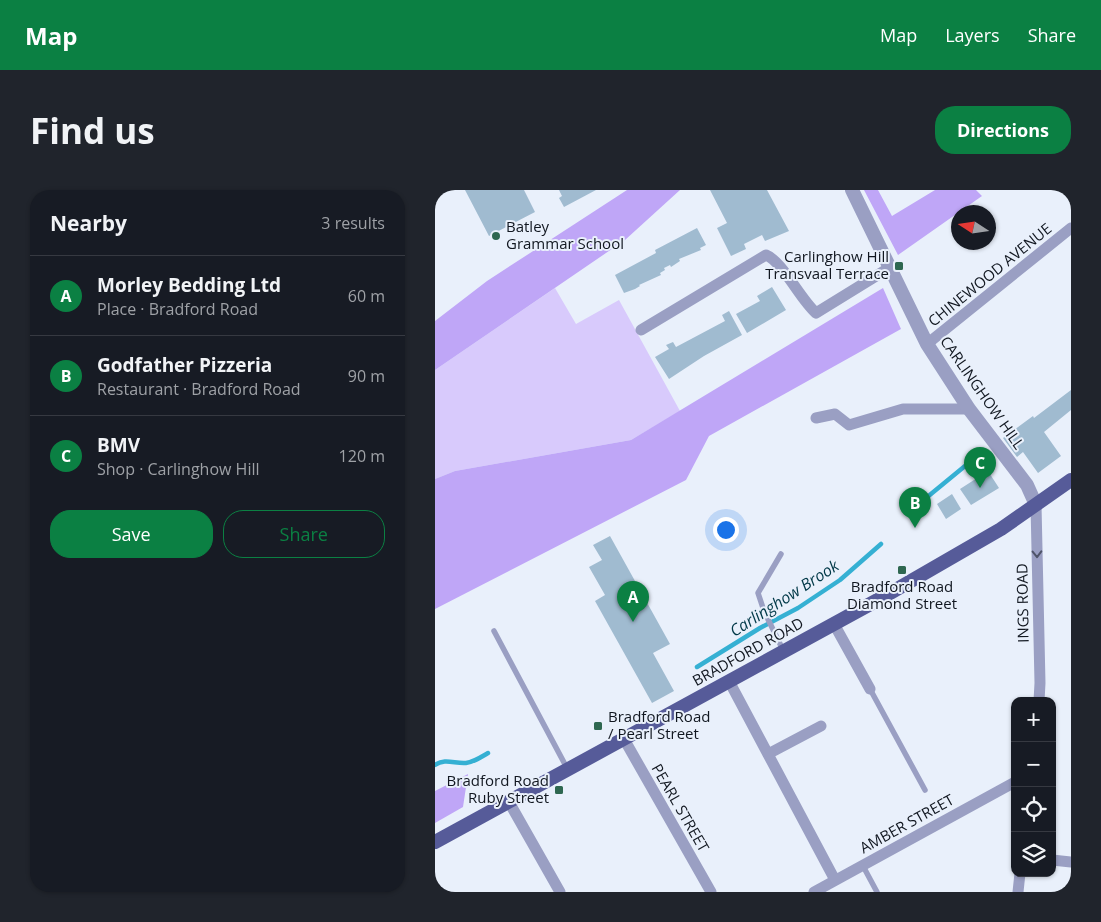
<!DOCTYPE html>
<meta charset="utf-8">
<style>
body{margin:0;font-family:"Open Sans",sans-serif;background:#20242c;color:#f1f3f6}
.controls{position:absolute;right:15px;bottom:15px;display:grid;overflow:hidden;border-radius:10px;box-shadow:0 1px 4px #0004}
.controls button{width:45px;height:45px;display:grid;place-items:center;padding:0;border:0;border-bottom:1px solid #363941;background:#171b24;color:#f1f3f6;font:25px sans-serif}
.compass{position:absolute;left:516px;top:15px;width:45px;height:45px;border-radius:50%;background:#171b24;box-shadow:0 1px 4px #0004;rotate:282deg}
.you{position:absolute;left:290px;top:339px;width:18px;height:18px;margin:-12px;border:4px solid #fff;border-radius:50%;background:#1a73e8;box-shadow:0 0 0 8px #1a73e833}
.badge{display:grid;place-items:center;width:32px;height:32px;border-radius:50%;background:#0b8043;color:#fff;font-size:16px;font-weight:700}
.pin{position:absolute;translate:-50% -41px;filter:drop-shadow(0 1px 2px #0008)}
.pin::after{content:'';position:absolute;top:26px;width:18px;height:15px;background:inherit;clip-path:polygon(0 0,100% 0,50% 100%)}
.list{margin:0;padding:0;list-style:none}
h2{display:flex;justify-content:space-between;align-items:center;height:65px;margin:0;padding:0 20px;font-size:21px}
h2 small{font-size:16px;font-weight:400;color:#9ea1a6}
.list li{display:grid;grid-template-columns:32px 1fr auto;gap:15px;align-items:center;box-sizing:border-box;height:80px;padding:0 20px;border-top:1px solid #363941}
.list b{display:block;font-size:19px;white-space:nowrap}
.list p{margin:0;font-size:16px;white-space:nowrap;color:#9ea1a6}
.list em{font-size:16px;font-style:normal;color:#9ea1a6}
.actions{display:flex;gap:10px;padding:15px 20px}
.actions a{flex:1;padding:11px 0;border:1px solid #0b8043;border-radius:20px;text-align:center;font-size:18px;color:#0b8043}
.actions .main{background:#0b8043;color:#fff}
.icon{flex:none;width:28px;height:28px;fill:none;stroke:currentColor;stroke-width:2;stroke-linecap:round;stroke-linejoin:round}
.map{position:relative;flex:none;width:636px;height:702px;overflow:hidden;border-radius:20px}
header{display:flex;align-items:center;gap:30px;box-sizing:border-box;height:70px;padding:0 25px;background:#0b8043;color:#fff}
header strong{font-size:24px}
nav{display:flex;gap:28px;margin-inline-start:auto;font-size:18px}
.intro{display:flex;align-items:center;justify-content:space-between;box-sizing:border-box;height:120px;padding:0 30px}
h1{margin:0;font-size:35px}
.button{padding:12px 22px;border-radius:20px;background:#0b8043;color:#fff;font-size:18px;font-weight:700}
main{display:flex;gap:30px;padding:0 30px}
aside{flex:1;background:#171b24;border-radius:20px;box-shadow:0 1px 4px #0004}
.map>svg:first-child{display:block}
</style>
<header>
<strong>Map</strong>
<nav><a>Map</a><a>Layers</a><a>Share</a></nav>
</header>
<div class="intro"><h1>Find us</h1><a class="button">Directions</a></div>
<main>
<aside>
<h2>Nearby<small>3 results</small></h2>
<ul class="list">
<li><span class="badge">A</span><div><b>Morley Bedding Ltd</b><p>Place · Bradford Road</p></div><em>60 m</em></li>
<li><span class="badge">B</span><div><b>Godfather Pizzeria</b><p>Restaurant · Bradford Road</p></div><em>90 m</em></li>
<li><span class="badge">C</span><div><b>BMV</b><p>Shop · Carlinghow Hill</p></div><em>120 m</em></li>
</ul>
<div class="actions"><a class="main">Save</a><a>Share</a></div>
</aside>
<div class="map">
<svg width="636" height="702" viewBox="0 0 636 702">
<rect width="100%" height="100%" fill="#e9f0fb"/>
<path fill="#d8cafc" d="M120,98L141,134L184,110L245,221L196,250L20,281L0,289V180Z"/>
<path fill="#bfa6f7" d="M192,0H245L190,50L0,180V131L52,91Z
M429,0H443L457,26L500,0H541L547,6L463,65Z
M448,98L466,139L274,246L251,290L0,419V289L20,281L196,250Z
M33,584L28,617L0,633V601Z"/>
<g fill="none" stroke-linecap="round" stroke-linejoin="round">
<path stroke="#35b0d3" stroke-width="4.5" d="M485,313L547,262
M262,477L325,438L363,418L405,390L446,354
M0,575C10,568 20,574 31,573C39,572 46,567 53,563"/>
</g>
<path fill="#a0bbd0" d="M30,0H89L100,22L54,46Z
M124,0H161L129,17L124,8L127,6Z
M275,0H332L354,41L330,51L327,45L309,54L311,59L296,66L282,38L292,33Z
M262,38L271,55L265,58L266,60L244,69L245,71L236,77L235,75L229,78L230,80L225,83L226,85L204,95L205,96L200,99L189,103L180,85L221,63L220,60Z
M337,97L351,120L312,143L301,124L325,111L322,106Z
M294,121L307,145L269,166L234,189L220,167L234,159L231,155L238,152L241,157L290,131L287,125Z
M636,200V220L609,242L626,266L603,283L588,262L582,267L568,248L598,226L599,228Z
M553,281L564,298L536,315L525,299Z
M517,304L526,319L511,329L502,314Z
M175,346L235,454L218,463L239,501L217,513L160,411L170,405L154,377L167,370L158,355Z"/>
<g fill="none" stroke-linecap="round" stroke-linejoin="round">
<path stroke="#9a9fc3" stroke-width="5.5" d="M346,364L323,403L329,421L348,460
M59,441L133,580
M435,499L490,600
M428,676L442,702"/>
<path stroke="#9a9fc3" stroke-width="11" d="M206,140L331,65C347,71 365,109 381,123L454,78
M492,154L636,38
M381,228L400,224L414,235L468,219H534
M601,315L605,493L604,511
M399,434L435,499
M294,491L400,690
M189,549L276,702
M333,564L386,536
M74,612L125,702
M617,670L636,672
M379,702L580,592
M583,702L585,683"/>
<path stroke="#9a9fc3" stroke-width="14" d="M417,0L492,154L534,219L592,295L601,315"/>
<path stroke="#565b99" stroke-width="14" d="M0,652L450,406L566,339L636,290"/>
</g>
<defs><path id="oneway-chevron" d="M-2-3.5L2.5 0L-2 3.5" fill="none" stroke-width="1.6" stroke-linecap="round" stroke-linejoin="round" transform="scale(1.25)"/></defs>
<use stroke="#4f5469" href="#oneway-chevron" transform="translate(602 364) rotate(89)"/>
<g fill="#2e6750" stroke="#e9f0fb" stroke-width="2">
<circle cx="61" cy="46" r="5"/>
<rect x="459" y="71" width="10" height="10" rx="2.5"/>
<rect x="462" y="375" width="10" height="10" rx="2.5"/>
<rect x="158" y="531" width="10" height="10" rx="2.5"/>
<rect x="119" y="595" width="10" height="10" rx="2.5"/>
</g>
<g text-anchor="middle" stroke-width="4" stroke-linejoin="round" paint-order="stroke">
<g font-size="15" fill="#111720" stroke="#e9f0fb" text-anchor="start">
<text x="71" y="42">Batley<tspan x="71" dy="17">Grammar School</tspan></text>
<text x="454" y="72" text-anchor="end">Carlinghow Hill<tspan x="454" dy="17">Transvaal Terrace</tspan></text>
<text x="467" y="402" text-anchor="middle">Bradford Road<tspan x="467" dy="17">Diamond Street</tspan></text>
<text x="173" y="532">Bradford Road<tspan x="173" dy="17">/ Pearl Street</tspan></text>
<text x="114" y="596" text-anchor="end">Bradford Road<tspan x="114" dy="17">Ruby Street</tspan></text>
</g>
<g font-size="15" fill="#111720" stroke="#e9f0fb">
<text transform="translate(555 85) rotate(-39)" y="5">CHINEWOOD AVENUE</text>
<text transform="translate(547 203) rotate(55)" y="5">CARLINGHOW HILL</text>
<text transform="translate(588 413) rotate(-91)" y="5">INGS ROAD</text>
<text transform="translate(313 462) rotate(-29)" y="5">BRADFORD ROAD</text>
<text transform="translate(245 618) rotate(60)" y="5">PEARL STREET</text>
<text transform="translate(472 634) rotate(-29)" y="5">AMBER STREET</text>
</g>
<g font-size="16" font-style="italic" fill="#003847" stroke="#e9f0fb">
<text transform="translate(349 408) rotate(-33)" y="6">Carlinghow Brook</text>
</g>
</g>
</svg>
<div class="controls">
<button>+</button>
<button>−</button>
<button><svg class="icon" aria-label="locate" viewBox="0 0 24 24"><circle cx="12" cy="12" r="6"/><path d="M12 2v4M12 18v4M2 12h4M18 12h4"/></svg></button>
<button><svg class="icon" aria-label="layers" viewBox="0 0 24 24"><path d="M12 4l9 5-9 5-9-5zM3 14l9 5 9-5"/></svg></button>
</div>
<svg class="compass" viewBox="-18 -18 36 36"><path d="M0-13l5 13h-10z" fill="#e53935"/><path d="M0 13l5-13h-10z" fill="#9ea1a6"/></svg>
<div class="you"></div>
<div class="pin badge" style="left:198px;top:432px">A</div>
<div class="pin badge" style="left:480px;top:338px">B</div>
<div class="pin badge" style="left:545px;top:298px">C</div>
</div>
</main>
